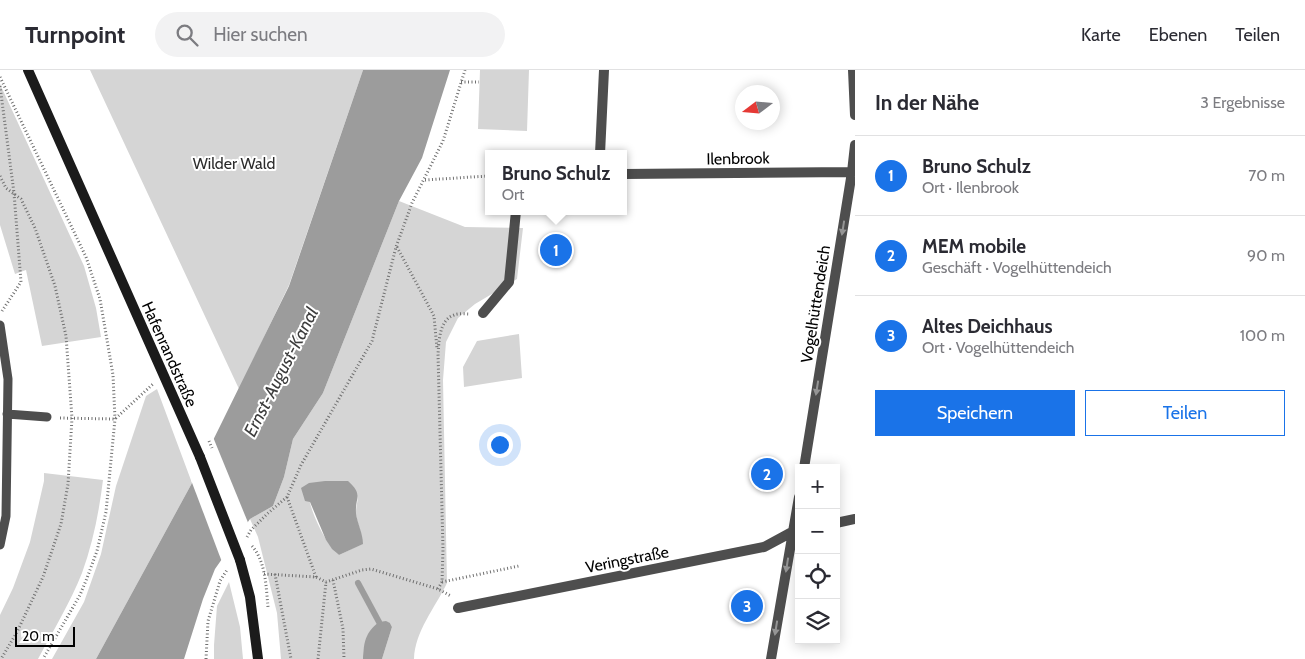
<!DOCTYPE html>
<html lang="de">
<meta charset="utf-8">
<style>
body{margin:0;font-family:Cabin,sans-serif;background:#f2f2f3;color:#2b2b33}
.controls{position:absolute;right:15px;bottom:15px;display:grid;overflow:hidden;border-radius:0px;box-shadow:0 2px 12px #0003}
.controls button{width:45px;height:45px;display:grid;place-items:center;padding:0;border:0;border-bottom:1px solid #e1e1e2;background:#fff;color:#2b2b33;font:25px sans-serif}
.compass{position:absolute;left:735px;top:15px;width:45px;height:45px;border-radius:50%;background:#fff;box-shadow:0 2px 12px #0003;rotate:254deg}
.scale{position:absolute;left:15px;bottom:12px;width:60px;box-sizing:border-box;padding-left:5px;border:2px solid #000;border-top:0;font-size:14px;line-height:18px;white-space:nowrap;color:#000;-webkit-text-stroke:4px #fff;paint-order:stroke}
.you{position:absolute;left:499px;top:374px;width:18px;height:18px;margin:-12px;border:4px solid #fff;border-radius:50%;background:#1a73e8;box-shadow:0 0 0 8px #1a73e833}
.badge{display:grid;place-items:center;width:32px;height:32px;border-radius:50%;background:#1a73e8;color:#fff;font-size:16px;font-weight:700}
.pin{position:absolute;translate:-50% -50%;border:2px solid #fff;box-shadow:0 1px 5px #0006}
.popup{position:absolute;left:485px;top:80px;width:142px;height:65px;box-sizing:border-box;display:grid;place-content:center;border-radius:0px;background:#fff;filter:drop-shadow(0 1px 4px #0005);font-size:16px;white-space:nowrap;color:#7c7c81}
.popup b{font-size:19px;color:#2b2b33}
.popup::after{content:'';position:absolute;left:50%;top:100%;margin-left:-10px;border:10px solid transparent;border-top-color:#fff}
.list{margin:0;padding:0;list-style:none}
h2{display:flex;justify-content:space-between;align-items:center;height:65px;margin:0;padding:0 20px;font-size:21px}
h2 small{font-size:16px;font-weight:400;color:#7c7c81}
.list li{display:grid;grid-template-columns:32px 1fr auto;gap:15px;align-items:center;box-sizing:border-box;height:80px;padding:0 20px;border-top:1px solid #e1e1e2}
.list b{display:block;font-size:19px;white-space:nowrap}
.list p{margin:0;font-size:16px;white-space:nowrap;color:#7c7c81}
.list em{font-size:16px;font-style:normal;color:#7c7c81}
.actions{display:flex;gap:10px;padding:15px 20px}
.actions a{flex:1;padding:11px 0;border:1px solid #1a73e8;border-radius:0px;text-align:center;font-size:18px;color:#1a73e8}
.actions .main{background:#1a73e8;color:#fff}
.icon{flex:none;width:28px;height:28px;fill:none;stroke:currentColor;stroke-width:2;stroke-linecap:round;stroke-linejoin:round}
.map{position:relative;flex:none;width:855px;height:589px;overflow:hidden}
header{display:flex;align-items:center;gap:30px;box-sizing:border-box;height:70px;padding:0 25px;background:#fff;border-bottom:1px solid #e1e1e2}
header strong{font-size:24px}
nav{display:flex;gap:28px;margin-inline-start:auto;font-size:18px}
.search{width:350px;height:45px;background:#f2f2f3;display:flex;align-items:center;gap:12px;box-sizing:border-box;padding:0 18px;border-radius:28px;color:#7c7c81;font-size:19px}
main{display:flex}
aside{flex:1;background:#fff}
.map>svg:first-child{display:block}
</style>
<header>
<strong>Turnpoint</strong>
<div class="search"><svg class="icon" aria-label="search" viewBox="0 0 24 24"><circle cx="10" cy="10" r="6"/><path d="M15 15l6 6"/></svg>Hier suchen</div>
<nav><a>Karte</a><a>Ebenen</a><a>Teilen</a></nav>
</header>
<main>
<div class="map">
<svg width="855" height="589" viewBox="0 0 855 589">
<rect width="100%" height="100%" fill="#fff"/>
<path fill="#d5d5d5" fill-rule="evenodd" d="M90,0H363L289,215L239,319Z
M480,0H529L527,61L478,59Z
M0,14L84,196L96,238L101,267L42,276L26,200L15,204L0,155Z
M399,131L465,157L523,158L517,209L475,234L458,248L446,272L443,310L447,513C435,538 415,561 414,589H382L392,557L390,553L379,552L364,577L363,589H281L277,543L258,467L250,449L273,436L284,407L293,369L323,323ZM309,413H317L357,422C359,430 356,435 356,442C356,453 363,463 362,474L339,485C327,476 314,448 310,433C309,427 309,420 309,413Z
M519,264L522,308L464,317L463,297L477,271Z
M157,319L192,413L96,589H52L84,532L101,484L116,416L146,326Z
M44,403L103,410C99,442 93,473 82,503C70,533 53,561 38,589H0V545L13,518L30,472L44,411Z
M229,512L240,557L243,589H214V575L217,536Z"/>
<path fill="#9c9c9c" d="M363,0H450L422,88L399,131L323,323L293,369L284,407L273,436L250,449L215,499L203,529L184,589H96L192,413L289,216Z
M325,411H348C364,426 355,426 356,443C357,453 363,463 363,474L339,485L332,479L326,470L310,432L305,431L301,418L309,413Z
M386,551L390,553L392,557L382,589H363C364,572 365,563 379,552Z"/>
<path fill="#fff" d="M213,367L249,455L222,492L191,410Z"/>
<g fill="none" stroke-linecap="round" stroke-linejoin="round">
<path stroke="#9c9c9c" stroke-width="6" d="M358,513L379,552"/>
<path stroke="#707070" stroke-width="3" stroke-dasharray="1 2.5" stroke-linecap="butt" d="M0,7L86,187L100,229L113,305L115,349L106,442L97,481L87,508L80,525L43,589
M461,12H479
M0,16L14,123L21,212L2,241
M0,106L6,118L21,129L35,158L55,216L66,266L72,348L68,414L61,454L43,507L17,562L1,589
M425,110L488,106
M397,177L434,246L437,279
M60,348L115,349L153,314
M287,427L316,507
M247,467L251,460L267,444L287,427L301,395L372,271L396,177L412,133L443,71L465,0
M252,476C266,492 266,517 268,537
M264,504L316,507L326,512L362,500L371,499L438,519L451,526
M275,504L291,589
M333,510L343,559L344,589
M442,512L519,496
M438,519L442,512L443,479L438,284C439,272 439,250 454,245C458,243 465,244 470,244
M206,589L208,551L220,511L227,500
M318,589L326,512"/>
<path stroke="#4e4e4e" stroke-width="9" d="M0,255L8,309L6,446L0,475
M7,344L47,347"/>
<path stroke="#4e4e4e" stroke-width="10" d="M853,0L855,45
M600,84L604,0
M624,104L852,102
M483,243L509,212L516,141
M804,398L852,102L855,75
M836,453L855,449
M458,538L764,477L792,462L799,460
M771,589L799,427"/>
<path stroke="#1b1b1b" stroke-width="10" d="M28,0L200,387
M240,490L250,527L258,589"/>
<path stroke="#707070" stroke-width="3" stroke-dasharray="1 2.5" stroke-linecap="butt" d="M209,371L212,378"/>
<path stroke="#1b1b1b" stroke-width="10" d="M200,387L240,490"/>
</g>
<defs><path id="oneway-solid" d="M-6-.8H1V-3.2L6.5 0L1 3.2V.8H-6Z" transform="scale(1.25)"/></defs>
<g fill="#959595">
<use href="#oneway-solid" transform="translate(843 158) rotate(99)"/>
<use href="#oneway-solid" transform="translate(817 318) rotate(99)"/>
<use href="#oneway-solid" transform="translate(787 495) rotate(99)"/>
<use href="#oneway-solid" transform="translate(776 558) rotate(99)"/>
</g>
<g text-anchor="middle" stroke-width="4" stroke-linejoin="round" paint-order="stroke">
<g font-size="16" fill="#000" stroke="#fff">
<text transform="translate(738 88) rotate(-1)" y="6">Ilenbrook</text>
<text transform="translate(815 234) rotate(-81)" y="6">Vogelhüttendeich</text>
<text transform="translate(170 284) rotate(66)" y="6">Hafenrandstraße</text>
<text transform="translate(627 489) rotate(-11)" y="6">Veringstraße</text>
</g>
<g font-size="16" fill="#2c2c2c" stroke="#fff">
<text x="234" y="99">Wilder Wald</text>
</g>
<g font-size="18" font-style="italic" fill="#3d3d3d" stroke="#fff">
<text transform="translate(281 302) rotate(-63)" y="6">Ernst-August-Kanal</text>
</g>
</g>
</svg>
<div class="controls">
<button>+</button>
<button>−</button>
<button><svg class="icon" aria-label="locate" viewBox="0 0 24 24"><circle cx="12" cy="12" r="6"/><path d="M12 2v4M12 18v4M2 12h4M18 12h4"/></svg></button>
<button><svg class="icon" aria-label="layers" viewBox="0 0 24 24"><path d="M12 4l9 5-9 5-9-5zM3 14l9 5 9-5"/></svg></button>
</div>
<svg class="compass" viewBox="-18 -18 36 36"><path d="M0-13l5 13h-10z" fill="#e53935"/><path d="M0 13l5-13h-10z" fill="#7c7c81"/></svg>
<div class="scale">20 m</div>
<div class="you"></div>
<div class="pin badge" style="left:556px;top:180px">1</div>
<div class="popup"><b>Bruno Schulz</b>Ort</div>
<div class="pin badge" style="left:767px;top:404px">2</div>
<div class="pin badge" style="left:747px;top:536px">3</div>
</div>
<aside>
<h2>In der Nähe<small>3 Ergebnisse</small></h2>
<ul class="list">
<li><span class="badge">1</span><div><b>Bruno Schulz</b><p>Ort · Ilenbrook</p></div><em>70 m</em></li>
<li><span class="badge">2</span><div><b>MEM mobile</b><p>Geschäft · Vogelhüttendeich</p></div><em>90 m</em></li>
<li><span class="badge">3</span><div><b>Altes Deichhaus</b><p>Ort · Vogelhüttendeich</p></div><em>100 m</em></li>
</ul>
<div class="actions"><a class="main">Speichern</a><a>Teilen</a></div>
</aside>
</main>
